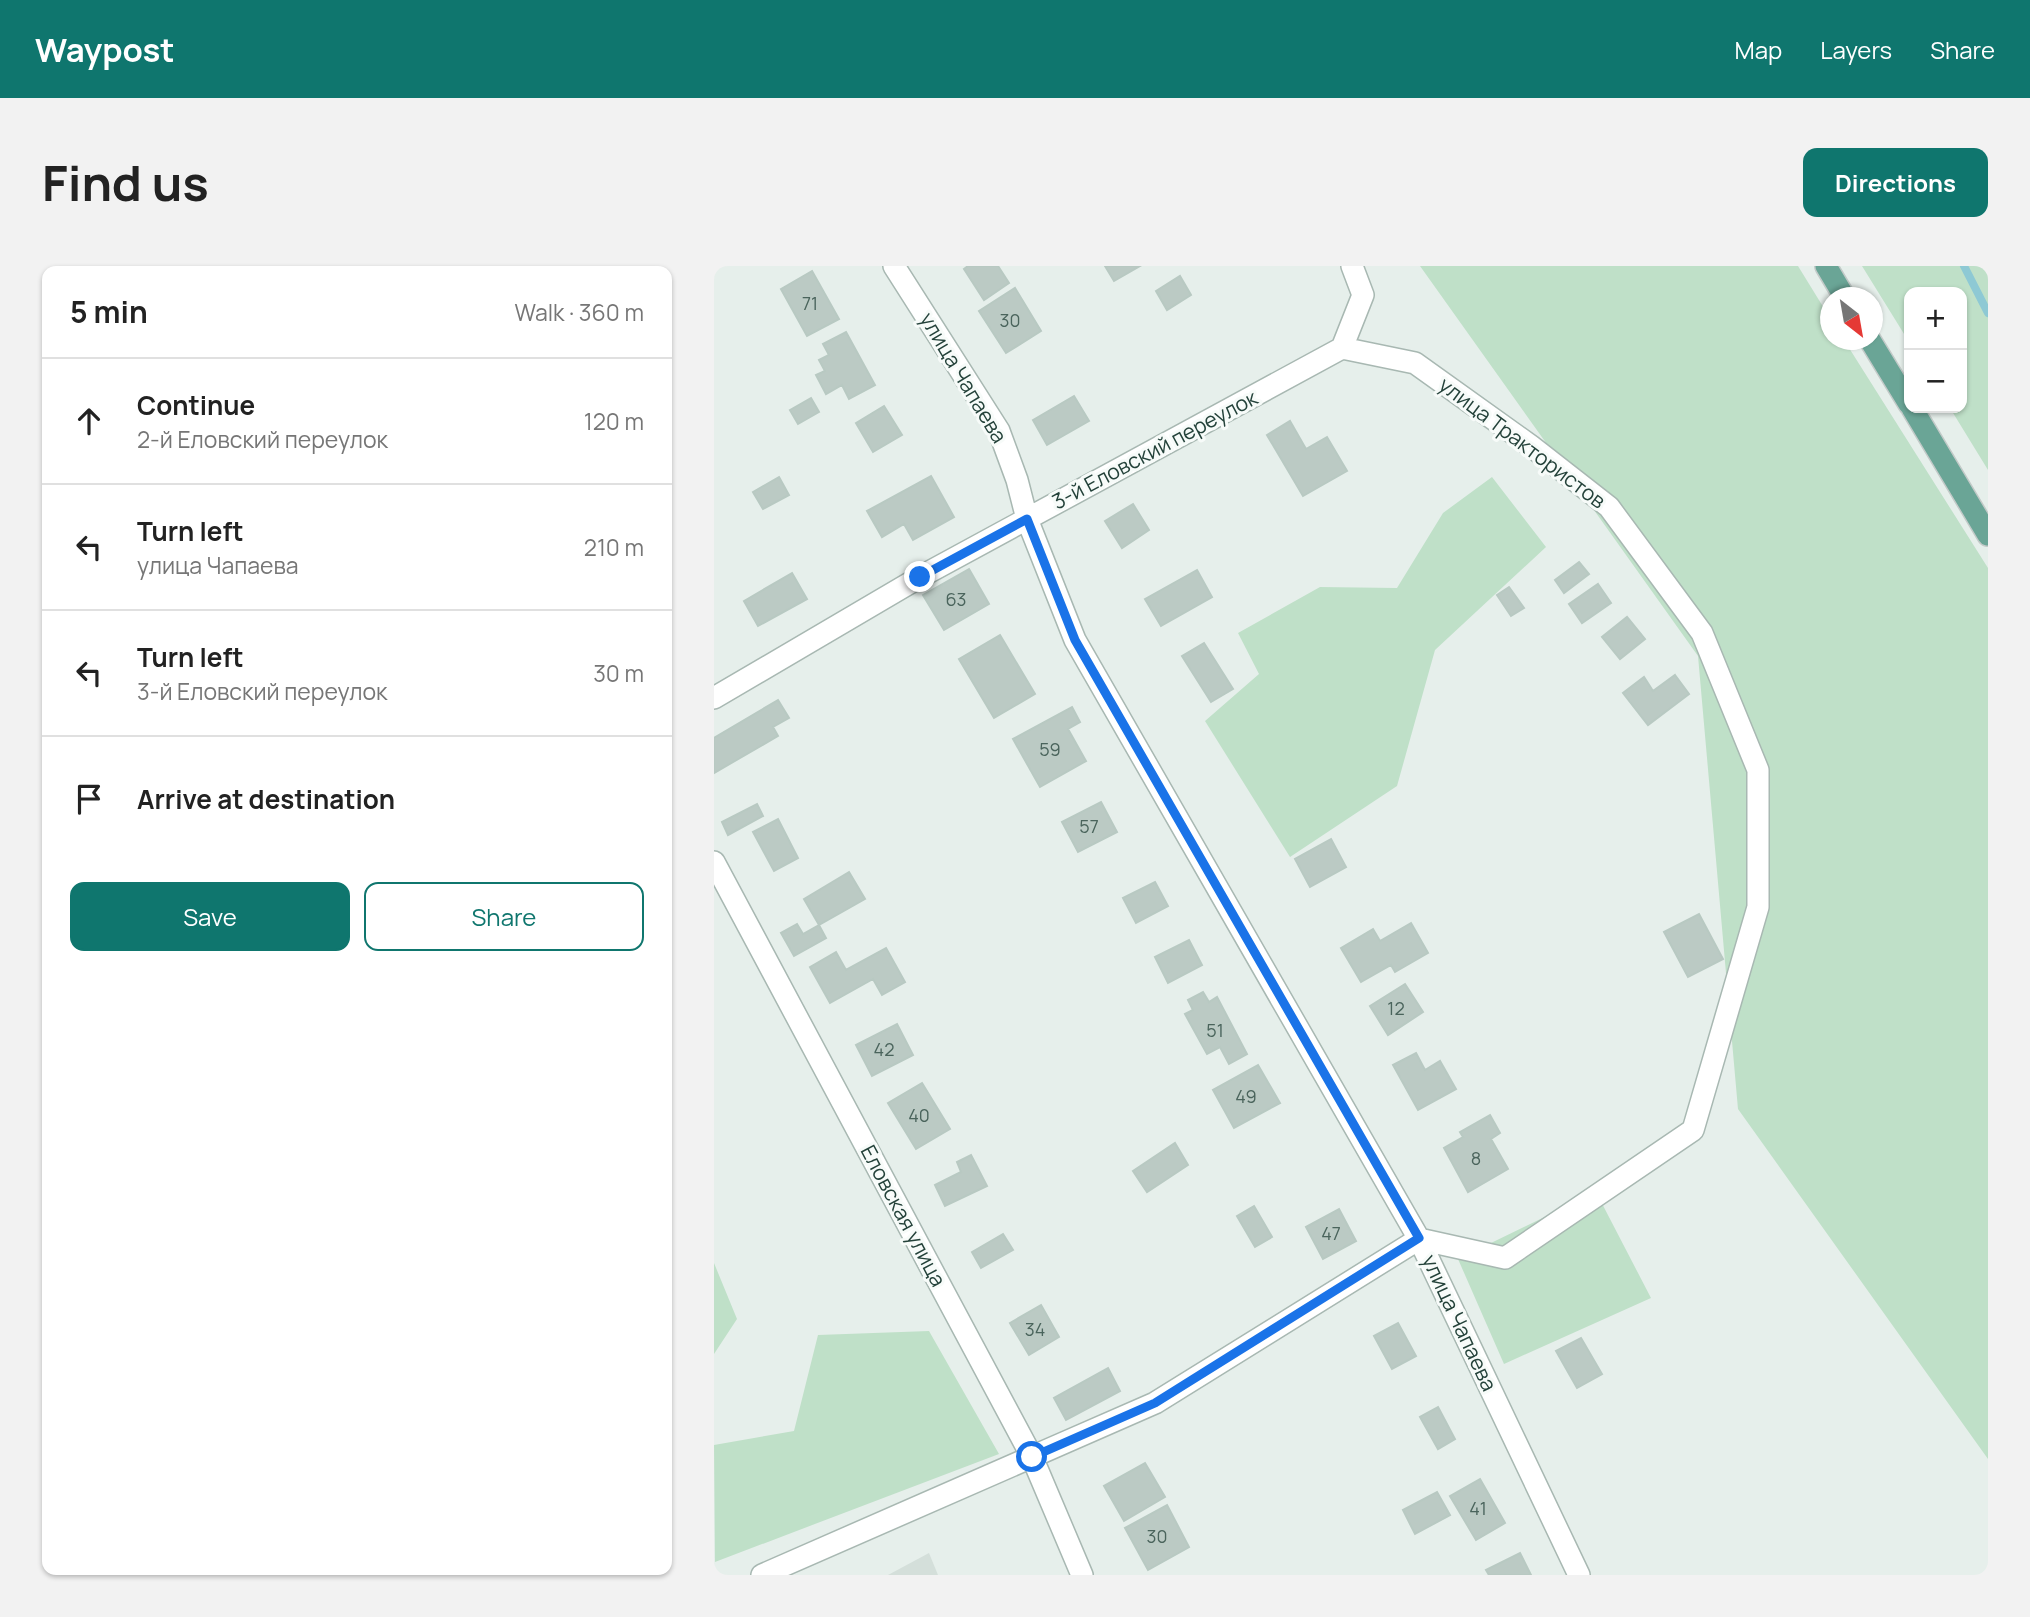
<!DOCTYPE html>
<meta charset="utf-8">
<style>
body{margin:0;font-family:Manrope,sans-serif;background:#f2f2f2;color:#222}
.controls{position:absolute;right:21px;top:21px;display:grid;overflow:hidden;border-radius:14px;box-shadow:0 2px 5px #0004}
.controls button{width:63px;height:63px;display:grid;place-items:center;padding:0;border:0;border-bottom:2px solid #e0e0e0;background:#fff;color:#222;font:35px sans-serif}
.compass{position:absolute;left:1106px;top:21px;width:63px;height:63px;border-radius:50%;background:#fff;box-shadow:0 2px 5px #0004;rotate:149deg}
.stop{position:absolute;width:21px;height:21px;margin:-16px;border:5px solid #1a73e8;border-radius:50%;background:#fff}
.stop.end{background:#1a73e8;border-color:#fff;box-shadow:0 2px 7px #0008}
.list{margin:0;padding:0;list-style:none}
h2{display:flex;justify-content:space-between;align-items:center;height:91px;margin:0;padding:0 28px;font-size:30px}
h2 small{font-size:23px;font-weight:400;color:#767676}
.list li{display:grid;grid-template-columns:46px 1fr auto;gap:21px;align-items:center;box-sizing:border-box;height:126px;padding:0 28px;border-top:2px solid #e0e0e0}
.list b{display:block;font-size:26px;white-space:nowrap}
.list p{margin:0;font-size:23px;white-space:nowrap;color:#767676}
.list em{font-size:23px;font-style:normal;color:#767676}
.actions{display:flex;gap:14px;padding:21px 28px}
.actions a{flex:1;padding:16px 0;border:2px solid #0f766e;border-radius:14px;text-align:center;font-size:24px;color:#0f766e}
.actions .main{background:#0f766e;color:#fff}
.icon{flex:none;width:38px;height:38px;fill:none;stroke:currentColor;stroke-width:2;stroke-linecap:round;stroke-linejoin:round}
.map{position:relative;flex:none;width:1274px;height:1309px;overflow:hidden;border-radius:14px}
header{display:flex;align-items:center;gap:42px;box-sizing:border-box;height:98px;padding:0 35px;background:#0f766e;color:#fff}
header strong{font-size:33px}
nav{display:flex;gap:38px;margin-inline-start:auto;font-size:24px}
.intro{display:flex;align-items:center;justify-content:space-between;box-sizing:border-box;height:168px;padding:0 42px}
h1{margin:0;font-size:49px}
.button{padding:18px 32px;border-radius:14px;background:#0f766e;color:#fff;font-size:24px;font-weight:700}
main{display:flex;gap:42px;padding:0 42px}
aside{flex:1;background:#fff;border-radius:14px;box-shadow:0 2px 5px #0004}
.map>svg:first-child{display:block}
</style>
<header>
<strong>Waypost</strong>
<nav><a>Map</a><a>Layers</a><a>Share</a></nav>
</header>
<div class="intro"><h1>Find us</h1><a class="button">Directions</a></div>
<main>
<aside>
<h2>5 min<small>Walk · 360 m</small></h2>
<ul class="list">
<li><svg class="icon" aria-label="ahead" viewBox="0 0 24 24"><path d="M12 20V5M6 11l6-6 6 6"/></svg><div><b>Continue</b><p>2-й Еловский переулок</p></div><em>120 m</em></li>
<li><svg class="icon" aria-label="left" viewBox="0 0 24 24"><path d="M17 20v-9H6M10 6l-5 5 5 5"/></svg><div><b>Turn left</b><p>улица Чапаева</p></div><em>210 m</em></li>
<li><svg class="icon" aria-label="left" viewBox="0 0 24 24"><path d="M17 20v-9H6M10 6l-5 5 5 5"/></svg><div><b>Turn left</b><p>3-й Еловский переулок</p></div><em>30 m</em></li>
<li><svg class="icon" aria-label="arrive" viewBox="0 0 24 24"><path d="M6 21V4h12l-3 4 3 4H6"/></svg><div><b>Arrive at destination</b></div></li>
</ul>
<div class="actions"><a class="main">Save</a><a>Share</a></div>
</aside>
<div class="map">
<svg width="1274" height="1309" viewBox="0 0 1274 1309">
<rect width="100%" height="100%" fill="#e6efeb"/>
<path fill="#d4dfda" d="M215,1287L224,1309H174Z"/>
<path fill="#bfe0c8" d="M706,0H1084L1116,52V74H1130L1274,302V1193L1024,843L984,390Z
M1148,0H1274V204L1236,142H1248V26H1195V76Z
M778,211L832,281L721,384L683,520L576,591L491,455L545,408L524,367L606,321L683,322L729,247Z
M882,926L937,1032L790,1098L744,993Z
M0,997L23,1053L0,1088Z
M215,1065L285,1188L1,1296L0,1179L80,1165L104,1069Z"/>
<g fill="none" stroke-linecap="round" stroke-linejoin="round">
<path stroke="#8ec9d4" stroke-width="8" d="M1250,0L1274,47"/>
</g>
<path fill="#bbcac4" stroke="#b8c9c2" stroke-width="2" d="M254,0H284L295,17L270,34L250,3Z
M391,0H426L400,15Z
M98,5L125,53L93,70L67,23Z
M466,10L477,29L453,44L442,25Z
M301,22L327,65L292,87L265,45Z
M132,66L161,119L135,133L128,119L112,128L102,109L111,105L105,94L115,89L109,78Z
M360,130L375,155L333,179L319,154Z
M97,132L105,146L84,158L76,144Z
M170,140L188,169L159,186L142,157Z
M576,155L592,183L613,171L633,205L589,230L553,169Z
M217,210L240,251L199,274L190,258L168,271L153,245Z
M65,211L75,229L49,243L39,226Z
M419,238L435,264L408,282L391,255Z
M865,296L875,308L850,327L841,314Z
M255,303L275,338L230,364L209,329Z
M483,304L498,331L447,360L431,333Z
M78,307L93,333L44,360L30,335Z
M884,318L897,337L868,357L855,338Z
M795,321L810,342L797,350L783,329Z
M913,351L931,373L906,393L888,371Z
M286,369L321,428L280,452L245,393Z
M490,377L519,423L497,436L468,390Z
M961,409L975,428L934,459L909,427L930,411L939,425Z
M64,434L75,452L59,461L64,470L0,507V472Z
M358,441L366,456L354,463L372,495L326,521L299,473Z
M387,536L403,566L364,586L348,556Z
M43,538L49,550L14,569L8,556Z
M64,553L84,592L60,605L39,566Z
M617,573L632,601L596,621L581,593Z
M135,606L151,633L105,659L90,633Z
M441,616L454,640L422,657L409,632Z
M985,648L1009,693L974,711L950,666Z
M697,657L714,687L681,706L677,699L647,716L627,682L659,663L666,675Z
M83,658L89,668L105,659L112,672L80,690L67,667Z
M475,674L488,699L454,717L441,691Z
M172,682L191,716L168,729L159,713L116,737L96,701L122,686L132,704Z
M691,718L709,746L674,769L656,740Z
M489,726L495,736L503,731L533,788L515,798L506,781L493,788L471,748L479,744L474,734Z
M183,758L199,789L158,810L142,779Z
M702,787L711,804L726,795L742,823L704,844L679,799Z
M544,799L566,837L520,862L499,824Z
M208,817L236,863L202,883L174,837Z
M776,849L786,867L777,873L794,903L754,926L730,882L749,871L746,866Z
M461,877L474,899L433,926L419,905Z
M257,889L273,920L231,940L221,919L247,906L243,896Z
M540,940L558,971L541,981L523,950Z
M625,943L642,975L609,993L592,961Z
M289,968L299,984L267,1002L258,986Z
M327,1039L345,1071L315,1089L296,1057Z
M684,1057L702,1090L678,1103L660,1070Z
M867,1072L888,1108L863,1122L842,1085Z
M394,1102L406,1125L352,1154L340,1132Z
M724,1141L741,1173L724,1183L706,1151Z
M431,1197L451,1231L410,1255L390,1220Z
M766,1213L791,1257L762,1274L736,1230Z
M723,1226L736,1249L701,1268L689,1244Z
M453,1239L475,1281L434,1304L411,1262Z
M806,1287L817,1309H775L772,1304Z"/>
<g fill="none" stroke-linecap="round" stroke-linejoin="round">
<g stroke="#a8b8b2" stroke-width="24">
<path id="minor" d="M180,0L285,165L303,214L313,253L361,374L705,973L865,1309
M628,82L649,29L638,0
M0,432L206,311L628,82
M0,596L318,1191L368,1309
M48,1309L441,1137L705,973L791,992L979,864L1044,641V504L988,367L895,241L817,180L701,97L628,82"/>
</g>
<g stroke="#c2cac8" stroke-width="24">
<path id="major" d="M1112,0L1131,32
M1156,74L1195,138
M1198,142L1274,269"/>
</g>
<use href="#minor" stroke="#fff" stroke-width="21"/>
<use href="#major" stroke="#6aa596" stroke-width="21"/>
</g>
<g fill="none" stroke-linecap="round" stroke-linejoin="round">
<path stroke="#1a73e8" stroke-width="9" d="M206,311L313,253L361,374L705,972L441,1137L318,1191"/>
</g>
<g text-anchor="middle" stroke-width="6" stroke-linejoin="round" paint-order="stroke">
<g font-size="18" fill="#4a645c">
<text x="96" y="44">71</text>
<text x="296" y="61">30</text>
<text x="242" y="340">63</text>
<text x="336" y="490">59</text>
<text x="375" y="567">57</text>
<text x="682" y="749">12</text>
<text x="501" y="771">51</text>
<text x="170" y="790">42</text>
<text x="532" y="837">49</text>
<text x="205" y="856">40</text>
<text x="762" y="899">8</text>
<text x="617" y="974">47</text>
<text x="321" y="1070">34</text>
<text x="764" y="1249">41</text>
<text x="443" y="1277">30</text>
</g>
<g font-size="21" fill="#24423a" stroke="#f7fbf9">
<text transform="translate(249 112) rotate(59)" y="7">улица Чапаева</text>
<text transform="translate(808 177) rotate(37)" y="7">улица Трактористов</text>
<text transform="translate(441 184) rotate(-28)" y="7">3-й Еловский переулок</text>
<text transform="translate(189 950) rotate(62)" y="7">Еловская улица</text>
<text transform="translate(745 1057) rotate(65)" y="7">улица Чапаева</text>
</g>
</g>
</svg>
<div class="controls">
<button>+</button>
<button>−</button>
</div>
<svg class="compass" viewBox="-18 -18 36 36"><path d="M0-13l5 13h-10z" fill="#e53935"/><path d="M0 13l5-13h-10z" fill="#767676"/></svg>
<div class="stop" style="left:318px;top:1191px"></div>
<div class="stop end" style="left:206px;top:311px"></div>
</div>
</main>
